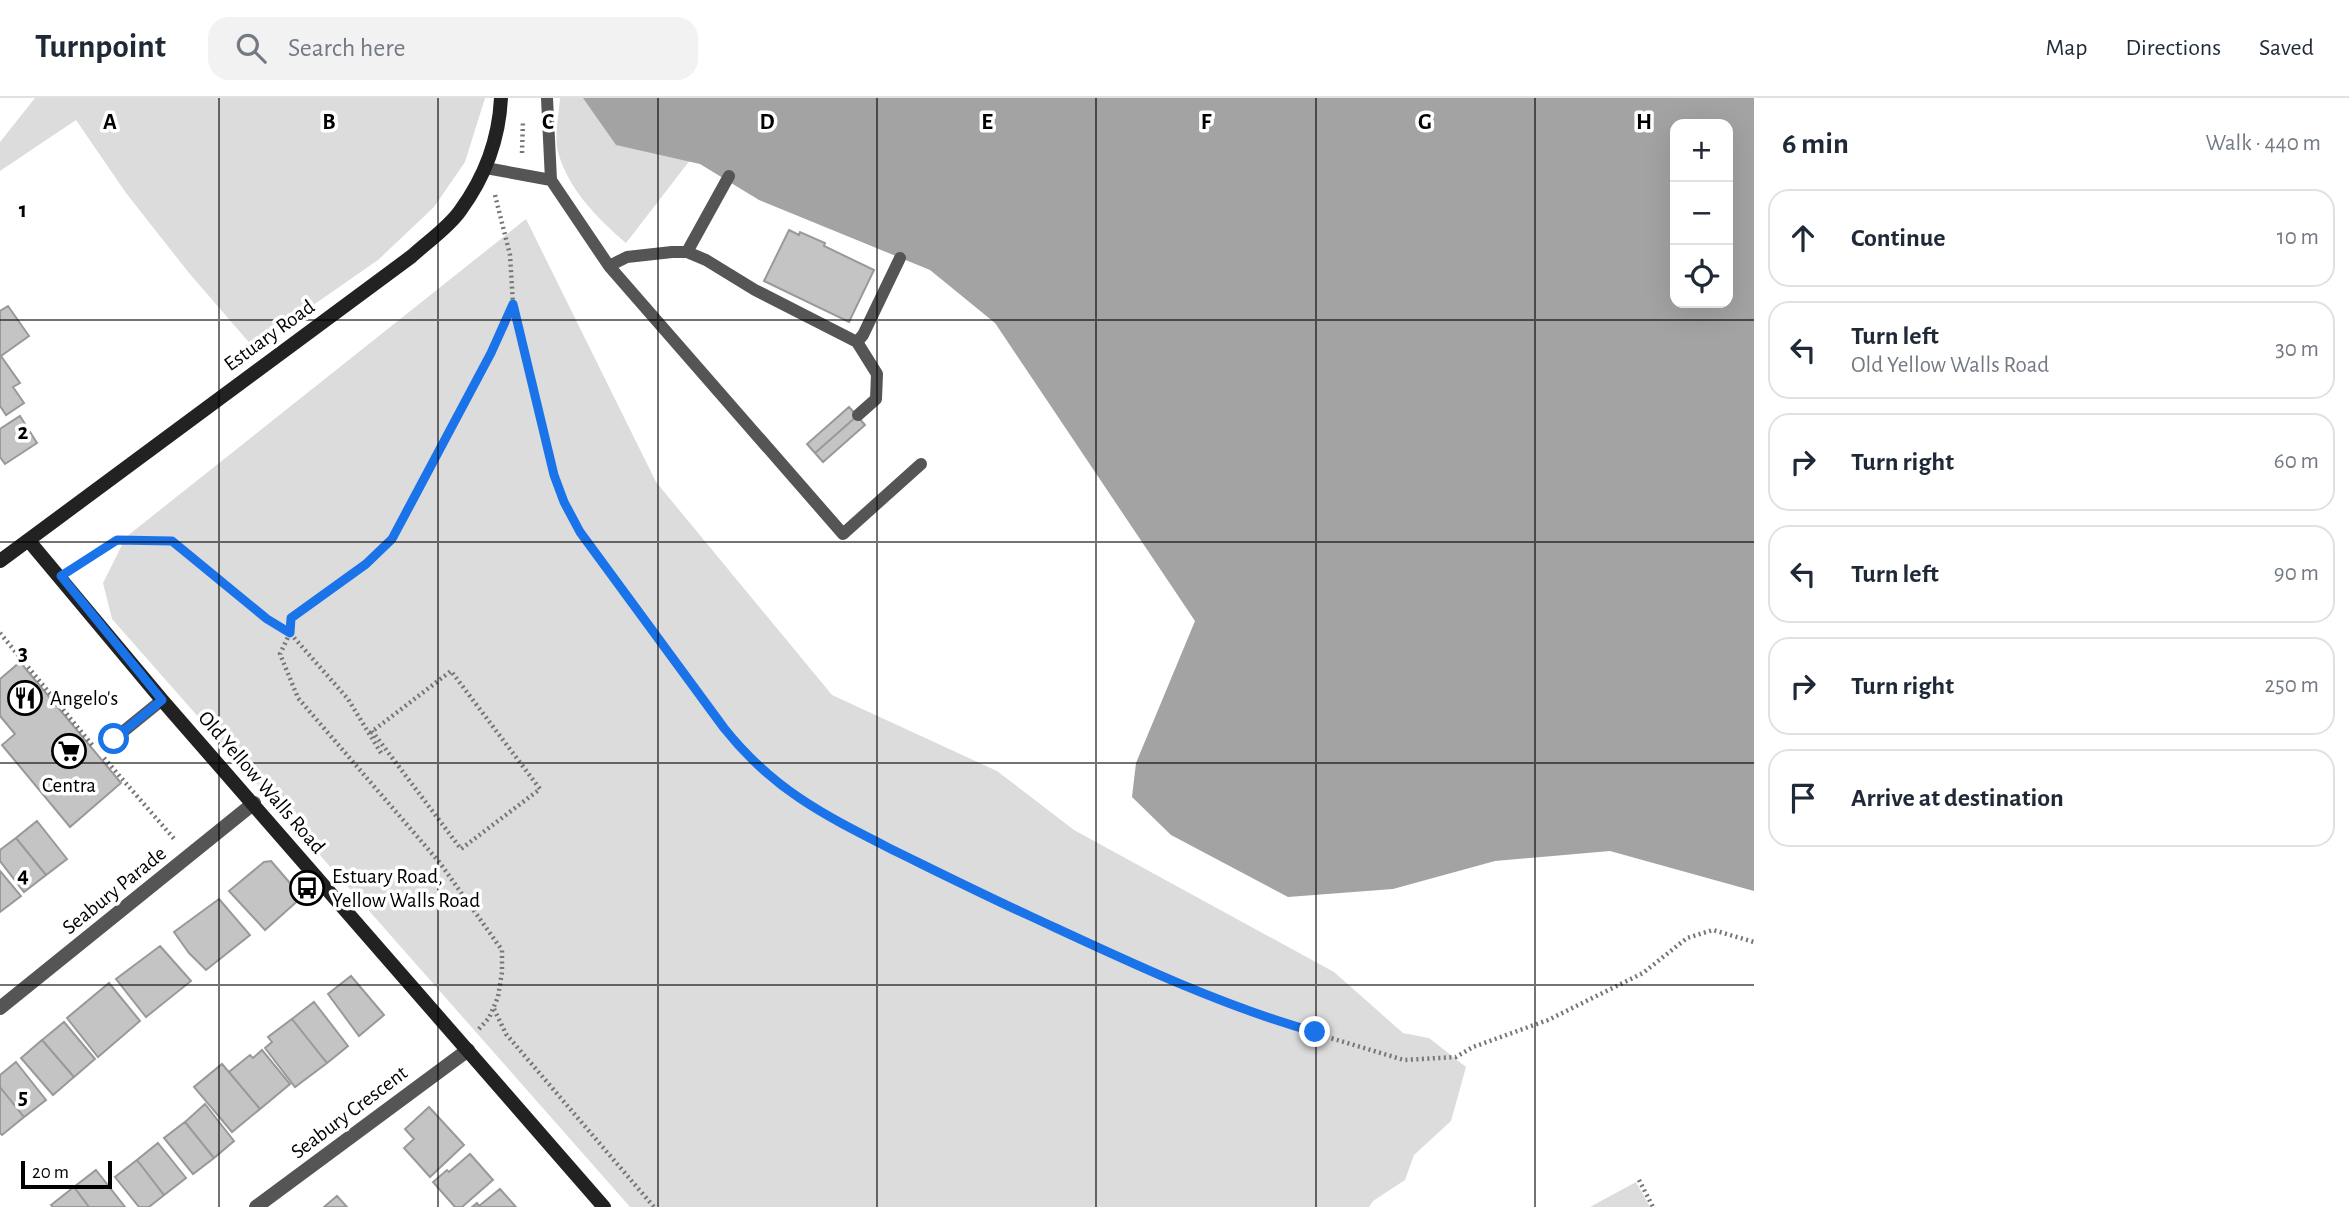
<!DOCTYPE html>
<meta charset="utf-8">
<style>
body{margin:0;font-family:"Alegreya Sans",sans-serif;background:#f2f2f3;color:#1f2937}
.controls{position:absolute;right:21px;top:21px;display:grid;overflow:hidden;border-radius:14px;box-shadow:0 7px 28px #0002}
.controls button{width:63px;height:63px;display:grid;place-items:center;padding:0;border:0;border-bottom:2px solid #e0e1e3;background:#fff;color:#1f2937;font:35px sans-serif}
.scale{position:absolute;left:21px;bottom:18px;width:91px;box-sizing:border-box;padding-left:7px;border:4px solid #000;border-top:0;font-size:19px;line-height:24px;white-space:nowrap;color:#000;-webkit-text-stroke:5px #fff;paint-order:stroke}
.stop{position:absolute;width:21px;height:21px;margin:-16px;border:5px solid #1a73e8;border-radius:50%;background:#fff}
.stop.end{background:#1a73e8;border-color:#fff;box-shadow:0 2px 7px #0008}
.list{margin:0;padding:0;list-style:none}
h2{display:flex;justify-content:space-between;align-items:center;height:91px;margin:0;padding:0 28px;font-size:30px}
h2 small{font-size:23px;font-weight:400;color:#747a83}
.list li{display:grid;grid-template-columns:46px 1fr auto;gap:21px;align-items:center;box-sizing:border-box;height:98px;margin:0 14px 14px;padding:0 14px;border:2px solid #e0e1e3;border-radius:21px}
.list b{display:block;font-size:26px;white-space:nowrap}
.list p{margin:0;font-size:23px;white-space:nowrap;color:#747a83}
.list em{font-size:23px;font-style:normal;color:#747a83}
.icon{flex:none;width:38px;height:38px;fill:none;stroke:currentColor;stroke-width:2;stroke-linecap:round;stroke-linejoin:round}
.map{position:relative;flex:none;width:1754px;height:1109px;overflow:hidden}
header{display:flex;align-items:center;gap:42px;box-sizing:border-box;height:98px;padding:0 35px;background:#fff;border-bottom:2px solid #e0e1e3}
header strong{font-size:33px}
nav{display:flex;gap:38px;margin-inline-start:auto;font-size:24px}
.search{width:490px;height:63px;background:#f2f2f3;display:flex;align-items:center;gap:18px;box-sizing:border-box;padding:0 24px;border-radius:21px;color:#747a83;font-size:26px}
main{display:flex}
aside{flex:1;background:#fff}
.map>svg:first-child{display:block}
</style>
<header>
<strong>Turnpoint</strong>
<div class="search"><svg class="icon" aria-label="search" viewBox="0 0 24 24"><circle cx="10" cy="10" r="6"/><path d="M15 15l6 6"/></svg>Search here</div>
<nav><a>Map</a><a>Directions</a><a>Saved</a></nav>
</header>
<main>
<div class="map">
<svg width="1754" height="1109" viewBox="0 0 1754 1109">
<rect width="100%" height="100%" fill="#fff"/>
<path fill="#dcdcdc" d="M35,0H485L465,64L434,109L378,162L253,249L189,175L126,95L76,22L0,73V44Z
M560,0H597L701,48L626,145C598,121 568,91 558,54C554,39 559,16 560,0Z
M526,121L656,384L832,597L997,673L1074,732L1334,874L1403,935L1429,940L1466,969L1451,1023L1414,1057L1405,1082L1373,1103L1369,1109H630L112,521L103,485L126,439Z
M1636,1084L1650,1109H1590Z"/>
<path fill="#a3a3a3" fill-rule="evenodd" d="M583,0H1754V793L1610,753L1495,763L1393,791L1288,799L1171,737L1132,699L1136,665L1195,523L995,225L930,172L759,102L700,66L616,47ZM1675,26H1728V205H1675Z"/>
<path fill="#c4c4c4" stroke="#999" stroke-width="2" d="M789,132L799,137L800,134L825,145L824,148L874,172L849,224L764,183Z
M8,208L29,238L1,258L20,285L13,289L24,305L6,317L0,308V213Z
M849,309L857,318L815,355L807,346Z
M20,318L37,345L5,366L0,359V331Z
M857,318L865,327L823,364L815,355Z
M20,564L121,685L70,729L2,647L15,636L0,618V581Z
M37,723L67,761L46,777L16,740Z
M16,740L46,777L24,794L0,763V752Z
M271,763L302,799L265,832L229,793L264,764Z
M0,773L21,798L0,814Z
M219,801L250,837L206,872L189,855L174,834Z
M160,848L191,883L146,919L116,881Z
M351,878L384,917L359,938L328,896Z
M109,885L140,923L98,959L67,920Z
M314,904L348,948L327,965L292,921Z
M292,921L327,965L295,989L265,950L272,944L268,939Z
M64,924L95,961L74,979L42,942Z
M42,942L74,979L53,997L21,960Z
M262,952L290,986L260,1011L229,974L250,957L253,960Z
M16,964L46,1002L24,1019L0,989V977Z
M222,966L260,1011L232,1034L194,989Z
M0,989L24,1019L2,1037L0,1035Z
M205,1006L234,1043L214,1060L185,1024Z
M429,1009L464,1047L430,1079L404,1050L414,1041L405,1031Z
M185,1024L214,1060L193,1076L164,1040Z
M158,1045L186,1080L164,1097L137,1062Z
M470,1056L493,1082L462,1109H455L433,1084L447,1072L449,1074Z
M137,1062L164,1097L149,1109H139L115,1079Z
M96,1072L125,1109H89L74,1089Z
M74,1089L89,1109H53L51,1107Z
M500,1091L516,1109H472L477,1105L479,1108Z
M337,1098L347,1109H324Z"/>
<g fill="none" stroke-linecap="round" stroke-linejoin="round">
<path stroke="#777" stroke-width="4.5" stroke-dasharray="2 3.5" stroke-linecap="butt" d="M522,55L523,22
M495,97L510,157L513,206L554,377L564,404L580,434L724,630L739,649L778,686L829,719L963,787L1141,870L1264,920L1404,962L1456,959L1473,949L1548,922L1643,875L1687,840L1713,832L1754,844
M76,468L117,442L171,443L267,521L290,535L280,556L298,600L440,765L502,852V874L498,899L489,920L478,932
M0,535L93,648
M370,635L451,573L540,691L461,751L372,633
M381,655L348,601L290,535L291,520L366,466L392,441L491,255L513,207
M104,660L176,743
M494,911L506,936L654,1109
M1639,1082L1653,1109"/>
<path stroke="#555" stroke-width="12" d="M547,0L551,82
M486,70L551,82L609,168L843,436L921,366
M687,154L729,78
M609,168L627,159L672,154H687L706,162L755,192L857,244L877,276L876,301L858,317
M857,244L863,237L900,160
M114,641L162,602"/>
<path stroke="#555" stroke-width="14" d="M0,910L254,705
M256,1109L468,952"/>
<path stroke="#222" stroke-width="14" d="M29,443L162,602L604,1109
M0,463L412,158C427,144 448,130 460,113C485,79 499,41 501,0"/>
</g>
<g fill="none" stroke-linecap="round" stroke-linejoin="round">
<path stroke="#1a73e8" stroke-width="9" d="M114,641L162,602L61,478L117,442L172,443L267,521L290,535L291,520L366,466L392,441L491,255L513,206L554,377L564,404L580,434L724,630C774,693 826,718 895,753C940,775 984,797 1030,818C1123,861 1216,906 1315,934"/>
</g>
<path fill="none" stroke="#000" stroke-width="2" stroke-opacity="0.55" d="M219,0V1109M438,0V1109M658,0V1109M877,0V1109M1096,0V1109M1316,0V1109M1535,0V1109M0,222H1754M0,444H1754M0,665H1754M0,887H1754"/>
<defs>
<g id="restaurant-ring" transform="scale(1.75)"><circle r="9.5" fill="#fff" stroke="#000" stroke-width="1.5"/><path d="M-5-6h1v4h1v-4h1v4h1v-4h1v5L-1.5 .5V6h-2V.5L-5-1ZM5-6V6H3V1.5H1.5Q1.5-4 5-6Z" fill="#000"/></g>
<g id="supermarket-ring" transform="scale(1.75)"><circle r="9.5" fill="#fff" stroke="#000" stroke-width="1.5"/><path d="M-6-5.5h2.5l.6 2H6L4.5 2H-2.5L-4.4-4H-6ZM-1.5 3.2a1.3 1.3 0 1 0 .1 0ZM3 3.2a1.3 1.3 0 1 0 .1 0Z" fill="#000"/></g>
<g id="bus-ring" transform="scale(1.75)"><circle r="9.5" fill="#fff" stroke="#000" stroke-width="1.5"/><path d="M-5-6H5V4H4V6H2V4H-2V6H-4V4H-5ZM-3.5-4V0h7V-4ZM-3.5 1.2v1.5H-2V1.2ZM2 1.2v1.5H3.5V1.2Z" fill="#000"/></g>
</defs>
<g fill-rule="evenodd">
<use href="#restaurant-ring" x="25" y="600"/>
<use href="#supermarket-ring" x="69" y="653"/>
<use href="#bus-ring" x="307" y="790"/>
</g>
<g text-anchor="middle" stroke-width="7" stroke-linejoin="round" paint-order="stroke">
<g font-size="21" fill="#000" stroke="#fff">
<text transform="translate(269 237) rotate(-36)" y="7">Estuary Road</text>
<text transform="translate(262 684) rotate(49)" y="7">Old Yellow Walls Road</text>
<text transform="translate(114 792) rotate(-39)" y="7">Seabury Parade</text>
<text transform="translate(349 1014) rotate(-37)" y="7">Seabury Crescent</text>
</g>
<g font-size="21" fill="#000" stroke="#fff" text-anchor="start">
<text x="50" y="607">Angelo's</text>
<text x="69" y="694" text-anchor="middle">Centra</text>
<text x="332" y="785">Estuary Road,<tspan x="332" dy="24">Yellow Walls Road</tspan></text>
</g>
</g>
<g font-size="23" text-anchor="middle" font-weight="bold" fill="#000" stroke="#fff" stroke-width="7" stroke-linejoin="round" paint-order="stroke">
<text x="110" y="31">A</text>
<text x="329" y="31">B</text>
<text x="548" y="31">C</text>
<text x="767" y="31">D</text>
<text x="987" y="31">E</text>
<text x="1206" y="31">F</text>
<text x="1425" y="31">G</text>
<text x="1644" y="31">H</text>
<text x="23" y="119">1</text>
<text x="23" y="341">2</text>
<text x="23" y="562">3</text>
<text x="23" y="784">4</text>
<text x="23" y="1006">5</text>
</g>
</svg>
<div class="controls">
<button>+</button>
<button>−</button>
<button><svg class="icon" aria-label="locate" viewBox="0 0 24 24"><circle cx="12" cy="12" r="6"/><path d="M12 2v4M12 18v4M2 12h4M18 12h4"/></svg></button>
</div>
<div class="scale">20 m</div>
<div class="stop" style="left:114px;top:641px"></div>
<div class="stop end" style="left:1315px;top:934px"></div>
</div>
<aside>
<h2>6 min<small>Walk · 440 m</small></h2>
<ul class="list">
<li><svg class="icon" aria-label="ahead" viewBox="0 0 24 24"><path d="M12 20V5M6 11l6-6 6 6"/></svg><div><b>Continue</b></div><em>10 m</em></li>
<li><svg class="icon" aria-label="left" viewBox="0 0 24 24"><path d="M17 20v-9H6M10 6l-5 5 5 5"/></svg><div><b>Turn left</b><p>Old Yellow Walls Road</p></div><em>30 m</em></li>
<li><svg class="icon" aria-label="right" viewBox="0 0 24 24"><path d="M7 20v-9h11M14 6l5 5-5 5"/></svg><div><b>Turn right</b></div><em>60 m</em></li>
<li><svg class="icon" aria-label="left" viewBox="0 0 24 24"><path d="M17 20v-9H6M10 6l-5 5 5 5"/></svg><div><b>Turn left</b></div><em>90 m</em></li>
<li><svg class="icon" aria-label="right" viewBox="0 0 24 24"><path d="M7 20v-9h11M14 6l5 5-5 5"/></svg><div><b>Turn right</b></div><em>250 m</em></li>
<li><svg class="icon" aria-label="arrive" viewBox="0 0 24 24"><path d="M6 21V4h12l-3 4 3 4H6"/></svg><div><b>Arrive at destination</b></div></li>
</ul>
</aside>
</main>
